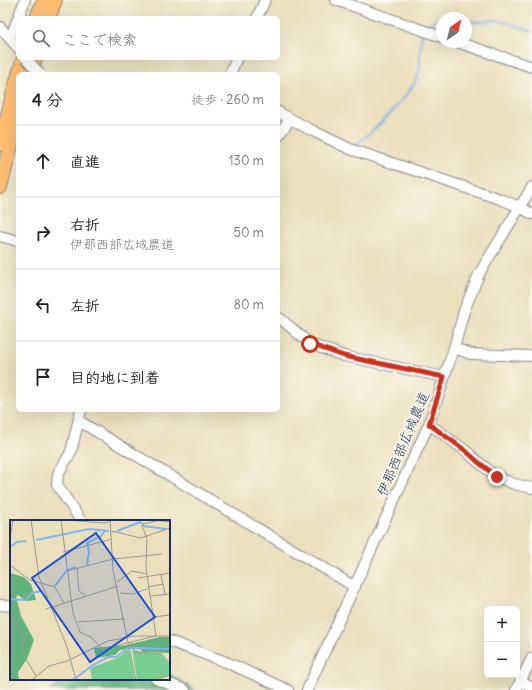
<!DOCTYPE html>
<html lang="ja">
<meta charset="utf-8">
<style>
body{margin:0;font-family:Delius,"Klee One",sans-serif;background:#f2f2f2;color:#222}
.controls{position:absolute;right:12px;bottom:12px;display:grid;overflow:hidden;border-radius:6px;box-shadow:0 4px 16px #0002}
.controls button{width:36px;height:36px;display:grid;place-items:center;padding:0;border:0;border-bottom:1px solid #e0e0e0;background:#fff;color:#222;font:20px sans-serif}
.compass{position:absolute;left:436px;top:12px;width:36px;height:36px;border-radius:50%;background:#fff;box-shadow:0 4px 16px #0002;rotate:35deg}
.stop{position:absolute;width:12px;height:12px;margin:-9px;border:3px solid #c8321e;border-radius:50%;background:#fff}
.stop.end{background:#c8321e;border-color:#fff;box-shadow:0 1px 4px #0008}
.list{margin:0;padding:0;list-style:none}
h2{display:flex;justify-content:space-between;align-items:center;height:52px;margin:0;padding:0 16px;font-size:17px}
h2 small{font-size:13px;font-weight:400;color:#767676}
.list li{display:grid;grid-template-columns:26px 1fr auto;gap:12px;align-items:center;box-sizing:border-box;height:72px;padding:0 16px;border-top:1px solid #e0e0e0}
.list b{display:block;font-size:15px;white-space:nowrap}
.list p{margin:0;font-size:13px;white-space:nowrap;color:#767676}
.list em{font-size:13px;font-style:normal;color:#767676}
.icon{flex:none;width:22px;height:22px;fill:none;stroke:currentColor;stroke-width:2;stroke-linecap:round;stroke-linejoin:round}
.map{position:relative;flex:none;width:532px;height:690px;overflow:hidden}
.search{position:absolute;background:#fff;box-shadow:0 4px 16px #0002;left:16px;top:16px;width:264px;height:44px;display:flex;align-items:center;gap:10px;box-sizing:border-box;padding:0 14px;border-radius:6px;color:#767676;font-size:15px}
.panel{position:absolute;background:#fff;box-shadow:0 4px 16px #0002;left:16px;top:72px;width:264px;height:340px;border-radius:6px}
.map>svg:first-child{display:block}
</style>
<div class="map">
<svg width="532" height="690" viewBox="0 0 532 690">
<rect width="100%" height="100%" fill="#fbf7ec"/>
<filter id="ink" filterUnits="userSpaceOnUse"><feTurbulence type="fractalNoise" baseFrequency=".025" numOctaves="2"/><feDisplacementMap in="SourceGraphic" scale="8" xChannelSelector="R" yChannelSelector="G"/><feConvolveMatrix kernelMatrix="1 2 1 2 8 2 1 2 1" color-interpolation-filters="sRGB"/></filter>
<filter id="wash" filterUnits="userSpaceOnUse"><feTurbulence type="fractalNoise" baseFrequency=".012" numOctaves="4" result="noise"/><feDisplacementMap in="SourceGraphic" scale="16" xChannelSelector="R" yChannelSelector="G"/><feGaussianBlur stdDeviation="0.9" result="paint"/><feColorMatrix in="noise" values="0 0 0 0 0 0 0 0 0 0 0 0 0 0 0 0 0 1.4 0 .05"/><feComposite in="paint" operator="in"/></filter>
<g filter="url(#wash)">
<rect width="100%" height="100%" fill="#ebdfbc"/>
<path fill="#62b27e" stroke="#3e706e" d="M169,674L195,690H50L62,679H169Z"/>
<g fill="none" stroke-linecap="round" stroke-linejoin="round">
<path stroke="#82b4ee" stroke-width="2" d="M466,20L474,22L497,20L532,31
M425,28C434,18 447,14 460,18
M0,104H1
M350,144H357C374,130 415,93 419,71C421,59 420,46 422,34"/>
</g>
</g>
<g filter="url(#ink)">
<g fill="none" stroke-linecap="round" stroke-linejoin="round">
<g stroke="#83878d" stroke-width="12">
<path id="minor" d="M336,0L442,37
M18,18L25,0
M257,18L265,0
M0,27L18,48
M10,39L18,18
M457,42L532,67
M230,74L237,58
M278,112L309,129L350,149L500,199L520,207L532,214
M278,136L290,119
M0,236L18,241
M278,318L281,319L310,344L344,356L444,377
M454,348L471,354L532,356
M79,421L355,587
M429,424L466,451L477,461L497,477L514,484L532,488
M81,521L57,485L58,474L71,452L81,410
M0,605L11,606
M169,641L226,662L288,690
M156,679L185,690
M520,681L532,688
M307,690L429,424L454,348L464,311L479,274L532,187
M516,690L532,658"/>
</g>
<g stroke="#83878d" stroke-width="16">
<path id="highway" d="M37,18L44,0
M48,18L55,0
M19,74L24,58
M30,74L35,58
M0,144L18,78
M0,187L18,118"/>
</g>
<use href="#minor" stroke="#fff" stroke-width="10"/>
<use href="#highway" stroke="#fdbc6f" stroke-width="14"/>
<g stroke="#83878d" stroke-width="12" stroke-linecap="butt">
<path id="minor-bridge" d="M26,58L40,74"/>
</g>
<use href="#minor-bridge" stroke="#fff" stroke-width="10"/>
</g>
</g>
<g fill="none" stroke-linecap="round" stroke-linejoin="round" filter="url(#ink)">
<path stroke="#c8321e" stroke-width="5" d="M310,344L344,356L444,377L429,424L466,451L477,461L497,477"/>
</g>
<g text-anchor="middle" stroke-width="3.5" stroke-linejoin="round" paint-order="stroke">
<g font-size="14" fill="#1b2f5e" stroke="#fbf7ec">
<text transform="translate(403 444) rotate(-67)" y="5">伊那西部広域農道</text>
</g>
</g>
<g transform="translate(10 520)">
<rect width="160" height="160" fill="#ebdfbc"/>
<path d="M119,129L125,160H82L80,148L107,138ZM122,130L152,135L160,145V155L143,160H127Z" fill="#78cf94"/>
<path d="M0,53L14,57L21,64L26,80L16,81L8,75L6,77L11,96L24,120L17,139L8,152L9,160H0ZM150,117H160V133L133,132L128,127L110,130L105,135L86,138L84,128L116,125Z" fill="#62b27e"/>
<path fill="none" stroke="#82b4ee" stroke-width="2" d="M107,11L130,2L134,6L156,9M26,20L79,9L99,11M0,27L7,22L16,21M77,45L79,32L77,23L91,16L95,11M45,66L57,50L66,47M0,79L15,80M16,79L22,73L31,71M63,160L83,145L98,137H106L118,128L160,129"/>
<path fill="none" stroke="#989996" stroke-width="1" d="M21,0L29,57L57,127L66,160M51,0L63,93L70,112L81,117L92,129L146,116M56,0L94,3L104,0M100,0L103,51L126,160M143,0L160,2M146,1L133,4L132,6L137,18L136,48L146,116M101,11L131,18L160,8M0,18L3,0M53,32L102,19M0,45L20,60L45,67L54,83M67,48L69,71L75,75M57,51L103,39L152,34M151,55L155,74M128,58L160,53M107,62L122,51L137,54M138,67L153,64M110,73L123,74L139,68M140,76L160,74M36,89L108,66M0,90L12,115L14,136L26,156M143,97L160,95M68,102L115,99M121,122L125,132L152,134L160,144M22,160L39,146L57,141L98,121L124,116H160M145,160L160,155"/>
<path fill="#1d4ed8" fill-opacity="0.15" stroke="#1d4ed8" stroke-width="2" d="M86,13L145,97L80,142L22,58Z"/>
<rect width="160" height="160" fill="none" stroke="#1b2f5e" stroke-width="2"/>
</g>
</svg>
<div class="controls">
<button>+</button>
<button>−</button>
</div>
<svg class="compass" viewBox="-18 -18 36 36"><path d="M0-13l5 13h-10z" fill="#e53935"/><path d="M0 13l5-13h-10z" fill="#767676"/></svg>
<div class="stop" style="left:310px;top:344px"></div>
<div class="stop end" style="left:497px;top:477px"></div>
<div class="search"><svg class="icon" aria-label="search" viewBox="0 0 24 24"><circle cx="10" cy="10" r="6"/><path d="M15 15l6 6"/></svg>ここで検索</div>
<section class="panel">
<h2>4 分<small>徒歩 · 260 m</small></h2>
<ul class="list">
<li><svg class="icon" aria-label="ahead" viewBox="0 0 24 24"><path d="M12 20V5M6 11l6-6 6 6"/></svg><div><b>直進</b></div><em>130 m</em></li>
<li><svg class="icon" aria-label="right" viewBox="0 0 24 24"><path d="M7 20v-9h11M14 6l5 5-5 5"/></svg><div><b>右折</b><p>伊那西部広域農道</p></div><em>50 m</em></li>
<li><svg class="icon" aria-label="left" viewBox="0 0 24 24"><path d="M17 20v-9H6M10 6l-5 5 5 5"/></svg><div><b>左折</b></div><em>80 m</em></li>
<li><svg class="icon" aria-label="arrive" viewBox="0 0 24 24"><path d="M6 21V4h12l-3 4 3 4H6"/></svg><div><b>目的地に到着</b></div></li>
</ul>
</section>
</div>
